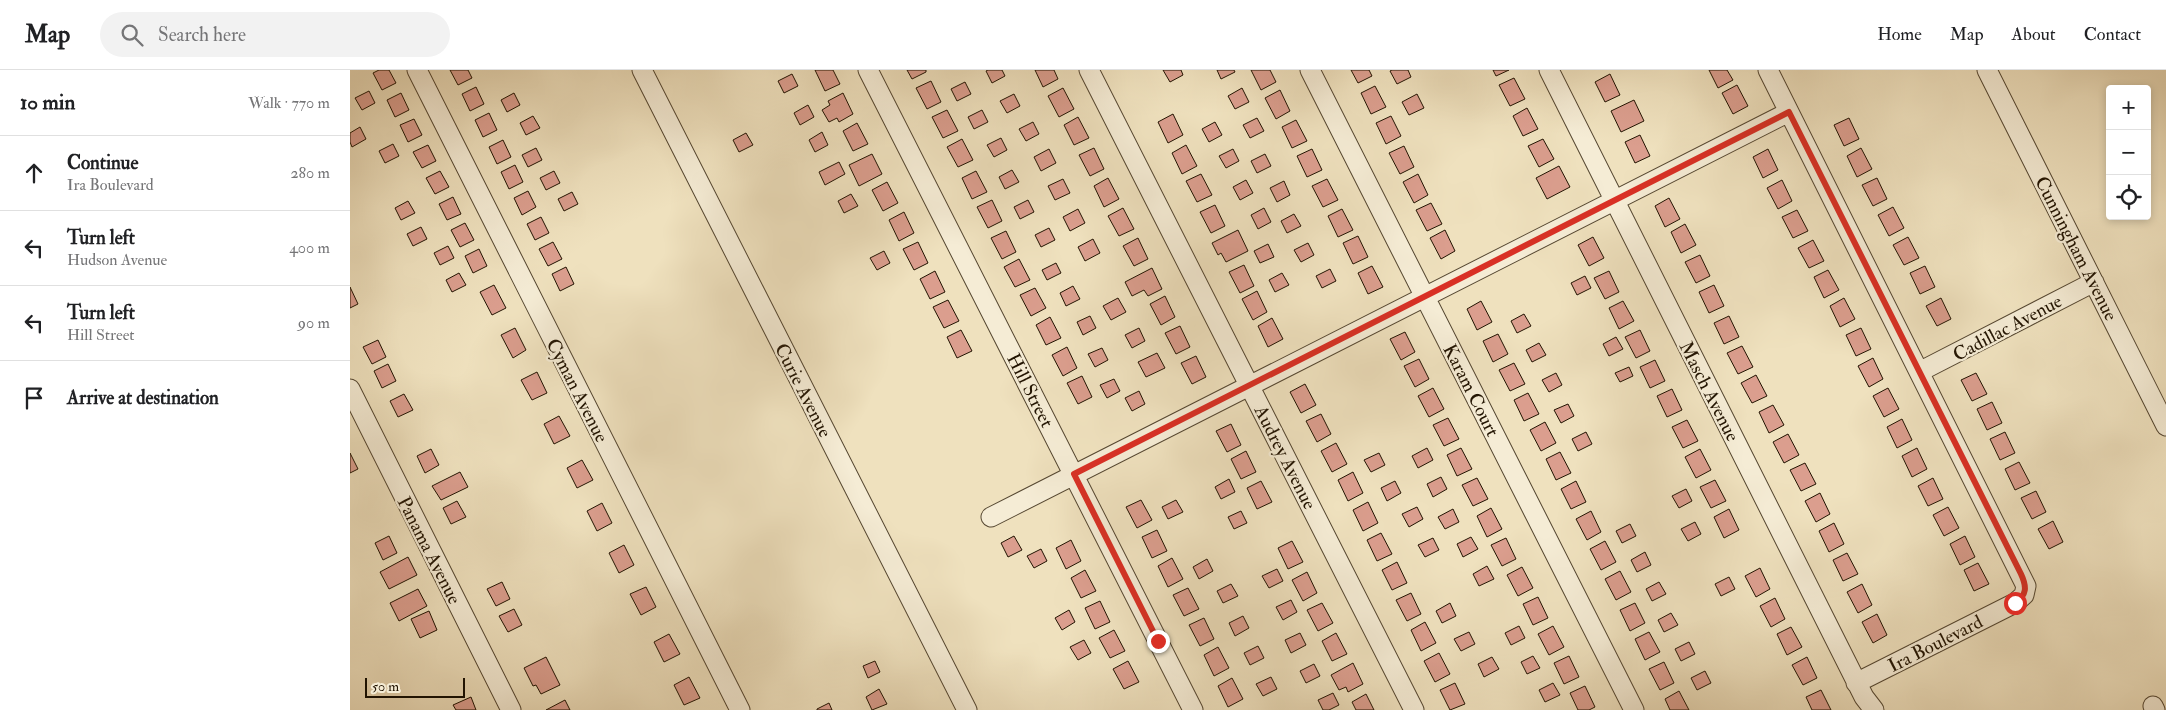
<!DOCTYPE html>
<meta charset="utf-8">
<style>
body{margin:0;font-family:"IM FELL Double Pica",serif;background:#f2f2f2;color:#202124}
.controls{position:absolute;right:15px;top:15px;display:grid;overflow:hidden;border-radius:5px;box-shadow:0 2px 8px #0003}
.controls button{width:45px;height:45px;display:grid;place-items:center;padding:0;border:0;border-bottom:1px solid #e0e0e0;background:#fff;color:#202124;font:25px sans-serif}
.scale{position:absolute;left:15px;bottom:12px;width:100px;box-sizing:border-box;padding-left:5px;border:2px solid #221402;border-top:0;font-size:14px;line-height:18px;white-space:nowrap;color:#221402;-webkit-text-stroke:4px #f5ecd5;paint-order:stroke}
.stop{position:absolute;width:15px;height:15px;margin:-11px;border:4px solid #d93025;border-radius:50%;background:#fff}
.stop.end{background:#d93025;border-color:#fff;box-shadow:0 1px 5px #0008}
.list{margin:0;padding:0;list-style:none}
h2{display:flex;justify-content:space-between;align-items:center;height:65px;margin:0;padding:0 20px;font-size:21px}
h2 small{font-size:16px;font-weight:400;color:#757577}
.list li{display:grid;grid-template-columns:32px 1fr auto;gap:15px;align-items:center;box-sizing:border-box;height:75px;padding:0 20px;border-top:1px solid #e0e0e0}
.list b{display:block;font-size:19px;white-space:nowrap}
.list p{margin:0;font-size:16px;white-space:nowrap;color:#757577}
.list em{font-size:16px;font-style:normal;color:#757577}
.icon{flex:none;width:28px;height:28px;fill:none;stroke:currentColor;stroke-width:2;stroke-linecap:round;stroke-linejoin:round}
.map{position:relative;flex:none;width:1816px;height:640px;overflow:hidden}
header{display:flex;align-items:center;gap:30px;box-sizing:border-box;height:70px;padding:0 25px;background:#fff;border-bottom:1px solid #e0e0e0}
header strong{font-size:24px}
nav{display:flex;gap:28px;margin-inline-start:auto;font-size:18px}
.search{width:350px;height:45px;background:#f2f2f2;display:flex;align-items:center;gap:12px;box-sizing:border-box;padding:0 18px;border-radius:28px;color:#757577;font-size:19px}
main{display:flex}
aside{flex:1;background:#fff}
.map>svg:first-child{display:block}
</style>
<header>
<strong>Map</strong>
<div class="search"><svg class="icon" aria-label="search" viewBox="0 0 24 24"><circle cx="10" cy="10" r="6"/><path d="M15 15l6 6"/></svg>Search here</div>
<nav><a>Home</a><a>Map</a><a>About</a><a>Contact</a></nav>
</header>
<main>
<aside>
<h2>10 min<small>Walk · 770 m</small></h2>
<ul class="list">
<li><svg class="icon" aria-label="ahead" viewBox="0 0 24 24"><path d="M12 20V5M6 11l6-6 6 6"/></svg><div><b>Continue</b><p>Ira Boulevard</p></div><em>280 m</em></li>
<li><svg class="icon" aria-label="left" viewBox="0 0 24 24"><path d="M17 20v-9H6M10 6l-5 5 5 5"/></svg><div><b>Turn left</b><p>Hudson Avenue</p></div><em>400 m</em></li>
<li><svg class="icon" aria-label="left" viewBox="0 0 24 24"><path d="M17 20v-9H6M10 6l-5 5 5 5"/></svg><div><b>Turn left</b><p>Hill Street</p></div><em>90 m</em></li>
<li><svg class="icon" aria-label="arrive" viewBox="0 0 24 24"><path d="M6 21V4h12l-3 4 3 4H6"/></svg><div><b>Arrive at destination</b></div></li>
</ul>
</aside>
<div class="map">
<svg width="1816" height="640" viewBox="0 0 1816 640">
<rect width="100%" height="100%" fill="#efe1be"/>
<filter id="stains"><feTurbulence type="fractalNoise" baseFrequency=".004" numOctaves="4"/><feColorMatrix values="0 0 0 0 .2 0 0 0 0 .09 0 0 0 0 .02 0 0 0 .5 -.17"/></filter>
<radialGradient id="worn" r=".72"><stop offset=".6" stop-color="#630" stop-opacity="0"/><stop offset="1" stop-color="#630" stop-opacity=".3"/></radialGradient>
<path fill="#db9e8e" stroke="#221402" d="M29,0H39L46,13L32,20L23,3Z
M100,0H118L122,8L108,15Z
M465,0H483L490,14L475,21Z
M557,0H576V2L562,9Z
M638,0H652L655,6L642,13L636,1Z
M685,0H704L708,9L693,17Z
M813,0H831L833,5L820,12Z
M867,0H884L885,2L871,9Z
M901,0H920L926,12L911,20Z
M1001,0H1019L1022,6L1008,13Z
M1042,0H1058L1061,7L1047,14L1040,1Z
M1143,0H1159L1146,6Z
M1359,0H1377L1383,10L1368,18Z
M442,4L448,16L434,23L428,11Z
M1260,4L1270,25L1255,32L1245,12Z
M1164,8L1175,29L1160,36L1149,15Z
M581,11L591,32L577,39L566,18Z
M615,12L621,24L607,31L601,19Z
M1387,15L1398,36L1383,44L1372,23Z
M1025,16L1036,37L1021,44L1011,23Z
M126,17L134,34L120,41L112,24Z
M713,18L724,39L709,47L698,26Z
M892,18L899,32L885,39L878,26Z
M930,20L940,41L926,49L915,28Z
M19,21L25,33L12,40L5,28Z
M51,23L59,40L45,47L37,30Z
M164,23L170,35L157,42L151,30Z
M493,23L503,44L489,52L487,48L479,52L472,40L480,35L478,31Z
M664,24L670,36L657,43L650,31Z
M1067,24L1074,38L1059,45L1052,32Z
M1284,30L1294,51L1271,62L1261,41Z
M458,35L464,47L450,55L444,43Z
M1177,38L1188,59L1173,66L1163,46Z
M597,40L608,61L593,68L582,47Z
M632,40L638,52L624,59L618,47Z
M139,43L147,60L133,67L125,50Z
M823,44L833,65L818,73L808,52Z
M183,46L190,58L176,65L170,53Z
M1041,46L1051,66L1036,74L1026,53Z
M728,47L739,68L724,75L714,55Z
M907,48L914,61L900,68L893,55Z
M1499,48L1509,69L1494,76L1484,55Z
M64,49L72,65L58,72L50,55Z
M946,50L957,71L942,78L932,57Z
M683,52L689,64L676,71L669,59Z
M865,52L872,65L859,72L852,59Z
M507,53L518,74L503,81L493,61Z
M10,57L16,69L2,77L0,72V63Z
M472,62L478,75L465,82L459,70Z
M396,63L403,75L389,82L383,70Z
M1290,65L1300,86L1285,93L1275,72Z
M651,68L657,80L644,87L637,75Z
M612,69L623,90L608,97L597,77Z
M1193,69L1204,89L1189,97L1178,76Z
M153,70L161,87L147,94L139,77Z
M43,74L49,86L35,93L29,81Z
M78,75L86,91L72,98L63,82Z
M836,75L847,96L832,104L822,83Z
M1054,76L1064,97L1050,104L1039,83Z
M186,78L192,90L178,97L172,85Z
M744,78L754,99L740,106L729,85Z
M1511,78L1522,99L1507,107L1497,86Z
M699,79L706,93L691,101L684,87Z
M883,79L889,91L876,98L869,86Z
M962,79L972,100L957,107L947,86Z
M1418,79L1428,100L1413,108L1403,87Z
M522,84L532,104L509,116L499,95Z
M915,84L921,96L907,103L901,91Z
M489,92L495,104L475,115L469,102Z
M165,95L173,112L159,119L151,102Z
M1209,96L1220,117L1197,129L1186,108Z
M662,100L669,112L655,119L649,107Z
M90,101L99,117L85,124L76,108Z
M204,101L210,113L196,120L190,108Z
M626,101L637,122L622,129L612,108Z
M851,104L862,125L847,132L836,111Z
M1068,104L1078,125L1064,133L1053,112Z
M758,108L769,129L754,137L744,116Z
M1527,108L1537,129L1523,136L1512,115Z
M713,109L720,123L705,130L698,116Z
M977,109L988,130L973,137L962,116Z
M896,110L903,123L890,130L883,117Z
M1432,110L1442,131L1428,139L1417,118Z
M934,111L940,125L927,132L920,118Z
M537,112L548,133L533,141L522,120Z
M178,121L186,137L172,145L164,128Z
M222,122L228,134L214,141L208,129Z
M501,124L508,136L494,143L488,131Z
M103,127L111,144L97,150L89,134Z
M1319,128L1330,149L1315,157L1305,136Z
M642,130L652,151L638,158L627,137Z
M678,130L684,142L670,149L664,137Z
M58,131L65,143L51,150L45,138Z
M1081,133L1092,154L1077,161L1066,140Z
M865,135L875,156L861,163L850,142Z
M1543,137L1554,158L1539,166L1528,145Z
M773,138L784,159L769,166L758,146Z
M914,138L921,152L908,159L901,145Z
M728,139L735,153L720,161L713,147Z
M992,139L1003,160L988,167L978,146Z
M1447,140L1458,161L1443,168L1432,147Z
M554,142L564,163L549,171L539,150Z
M944,144L951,156L937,163L931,151Z
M191,147L199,163L185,170L177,154Z
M115,153L124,170L110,177L101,160Z
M1335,154L1346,175L1331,183L1321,162Z
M71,157L77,169L63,176L57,164Z
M699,158L705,170L691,177L685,165Z
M888,160L898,181L876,192L871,183L868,185L862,173Z
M1095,160L1105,181L1091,189L1080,168Z
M656,161L666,182L652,189L641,168Z
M1008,166L1018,187L1003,194L993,173Z
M1243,167L1254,188L1239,196L1228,175Z
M1558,167L1569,188L1554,195L1543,175Z
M788,168L798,189L784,196L773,176Z
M743,169L750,183L735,191L728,177Z
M1463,170L1474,191L1459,198L1448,178Z
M203,172L212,189L198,196L189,179Z
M568,172L578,193L564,200L553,179Z
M958,173L964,185L951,192L944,180Z
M918,174L924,187L910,193L904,181Z
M98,176L104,188L90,195L84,183Z
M129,179L137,196L123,203L115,186Z
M534,181L540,193L527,200L520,188Z
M1350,185L1360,206L1346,213L1335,192Z
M669,189L680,210L665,217L654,197Z
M706,193L711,203L697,210L692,200Z
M894,195L904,216L890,223L879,202Z
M1022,196L1033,217L1018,224L1008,203Z
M1575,196L1585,217L1570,224L1560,203Z
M216,197L224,214L210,221L202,204Z
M802,198L812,219L798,226L794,220L782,226L775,212Z
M980,199L986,211L972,218L966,206Z
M1478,200L1489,220L1474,228L1464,207Z
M585,201L595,222L580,229L570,209Z
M1259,201L1269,222L1255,229L1244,208Z
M109,203L116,215L102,222L96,210Z
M932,203L939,215L925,222L919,210Z
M1235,206L1241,218L1227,225L1221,213Z
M144,215L156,238L142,245L130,222Z
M1364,215L1374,236L1359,243L1349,222Z
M723,216L730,229L716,236L710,223Z
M0,217L8,234L0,238Z
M685,218L696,238L681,246L670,225Z
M907,221L917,242L903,250L892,229Z
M815,226L825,247L811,255L800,234Z
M768,228L776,242L761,250L753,236Z
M1494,228L1505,249L1490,257L1480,236Z
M1591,228L1601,249L1587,256L1576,236Z
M598,230L609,251L594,258L583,237Z
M1131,231L1142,252L1127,260L1117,239Z
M1273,231L1284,251L1269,259L1259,238Z
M1174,244L1181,256L1167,263L1161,251Z
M740,246L746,258L733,265L727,252Z
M1379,246L1389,267L1374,274L1364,253Z
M700,247L711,268L696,275L686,255Z
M922,248L933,269L918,277L908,256Z
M830,256L840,277L826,284L815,263Z
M165,258L176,280L163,288L151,265Z
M789,258L795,271L782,278L775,265Z
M1511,258L1521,279L1506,286L1496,265Z
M611,260L622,281L607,288L597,267Z
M1290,260L1300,281L1286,288L1275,267Z
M1055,262L1065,282L1051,290L1040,269Z
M1148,264L1158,284L1143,292L1133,271Z
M1266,267L1273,279L1259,286L1253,274Z
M28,270L36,287L22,294L13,277Z
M1189,273L1196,285L1182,292L1176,280Z
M1392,276L1403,297L1388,304L1377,283Z
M717,277L727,298L713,306L702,285Z
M752,278L758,290L745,297L738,284Z
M807,283L815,298L796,307L788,292Z
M846,286L856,307L842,314L831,293Z
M1523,288L1533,309L1519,317L1508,296Z
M1069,289L1079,309L1065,317L1054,296Z
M1305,290L1315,311L1300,318L1290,297Z
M1164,293L1175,314L1160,321L1149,300Z
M38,294L46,311L32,318L24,301Z
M1279,297L1283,306L1270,312L1265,303Z
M187,302L197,323L182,330L171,310Z
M1206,303L1212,315L1199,322L1192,310Z
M1626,303L1637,324L1622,331L1611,310Z
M1406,305L1417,326L1402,333L1391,313Z
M732,306L742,327L728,334L717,313Z
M764,309L770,321L757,328L750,315Z
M955,314L966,335L951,343L940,322Z
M1083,318L1094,339L1079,347L1068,326Z
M1538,318L1549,339L1534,347L1523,326Z
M1322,319L1332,340L1317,347L1307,326Z
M789,321L795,334L782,341L775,328Z
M1178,323L1189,344L1174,351L1164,330Z
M54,324L63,340L48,347L40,331Z
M1642,332L1652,353L1637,360L1627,339Z
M1218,334L1224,346L1211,353L1204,340Z
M1423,335L1434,355L1419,363L1409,342Z
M971,344L981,364L967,372L956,351Z
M209,346L220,366L204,374L194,354Z
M1098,348L1109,369L1094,376L1083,355Z
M1552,349L1562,370L1547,378L1537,357Z
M1337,350L1348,371L1333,378L1322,357Z
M1195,352L1206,373L1191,381L1180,360Z
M881,354L891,375L877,382L866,361Z
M1236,362L1242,374L1228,381L1222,369Z
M1655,362L1665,383L1650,390L1640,369Z
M1438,364L1449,385L1434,393L1423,372Z
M986,373L997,394L982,402L971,381Z
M1077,378L1083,390L1068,398L1062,386Z
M1111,378L1122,399L1107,406L1097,385Z
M1567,378L1577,399L1562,407L1552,386Z
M81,379L89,395L75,403L67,386Z
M1350,379L1361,400L1346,408L1335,387Z
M896,381L906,402L891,409L881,389Z
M1210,382L1221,403L1206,410L1196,389Z
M0,383L8,399L0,403Z
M1029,383L1035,395L1021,402L1014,390Z
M232,390L243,410L227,418L217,398Z
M1669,392L1680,413L1665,420L1655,399Z
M1455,393L1466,414L1451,421L1440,400Z
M110,402L118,417L91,430L82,416Z
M1003,402L1013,423L998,431L988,410Z
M1091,407L1097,419L1083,427L1077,414Z
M1127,408L1138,429L1123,436L1112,415Z
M1583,408L1593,429L1578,436L1568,416Z
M879,409L885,422L871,429L865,417Z
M1365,410L1376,431L1361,438L1350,417Z
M911,411L922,432L907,439L897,418Z
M1045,411L1051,423L1037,431L1031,418Z
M1226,411L1236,432L1221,439L1211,419Z
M1336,419L1342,431L1329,438L1322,426Z
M1686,421L1696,442L1682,449L1671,428Z
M1470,423L1480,444L1466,452L1455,431Z
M791,430L802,450L787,458L776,437Z
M826,430L833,442L818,449L812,437Z
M107,431L116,447L101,454L93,438Z
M1018,432L1028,453L1013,461L1003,440Z
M252,433L262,453L247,461L237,441Z
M1067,437L1073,449L1059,457L1052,444Z
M1598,437L1609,458L1594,466L1583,445Z
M1141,438L1152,459L1137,467L1127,446Z
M1103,439L1109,452L1095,459L1088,447Z
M1379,439L1389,460L1374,468L1364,447Z
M891,441L897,453L884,459L878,447Z
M1241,441L1251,462L1237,470L1226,449Z
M1703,451L1713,472L1699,479L1688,459Z
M1345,452L1351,464L1338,471L1331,459Z
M1484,453L1494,474L1479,482L1469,461Z
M1280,454L1286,466L1272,473L1266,461Z
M807,460L817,481L802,488L792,467Z
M1031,463L1042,484L1027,491L1017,470Z
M39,466L47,483L33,490L25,473Z
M664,466L672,480L658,487L651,473Z
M1615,466L1625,487L1610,495L1600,474Z
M1121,467L1128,479L1113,487L1107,474Z
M1083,468L1089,480L1075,487L1068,475Z
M1156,468L1166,489L1152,496L1141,475Z
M721,470L731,491L716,499L706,478Z
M942,471L953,492L938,499L928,478Z
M1255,471L1266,492L1251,500L1240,479Z
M274,475L284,495L269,503L259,483Z
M691,479L697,491L684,498L677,486Z
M1295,482L1301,495L1287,502L1281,490Z
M1497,483L1508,504L1493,511L1483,490Z
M58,487L67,505L39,519L30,502Z
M822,488L833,509L818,517L808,496Z
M857,489L863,501L849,509L843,497Z
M1047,492L1057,513L1042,520L1032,500Z
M1628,493L1639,514L1624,521L1614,500Z
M1137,496L1144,509L1129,516L1123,504Z
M1172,497L1183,518L1168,526L1157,505Z
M1410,498L1420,519L1406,527L1395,506Z
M927,499L933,511L919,518L912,506Z
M735,500L746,521L731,528L721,508Z
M1270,501L1281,522L1266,530L1255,509Z
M957,502L967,523L953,531L942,510Z
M1379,507L1385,519L1371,526L1365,514Z
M152,512L160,529L146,536L137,519Z
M1309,512L1316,524L1302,531L1296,519Z
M881,514L888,526L873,533L867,521Z
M1512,514L1522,535L1508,543L1497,522Z
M296,517L306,537L291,545L280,524Z
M838,518L849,539L834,546L823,525Z
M68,519L77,536L49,551L40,533Z
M1061,523L1071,544L1057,551L1046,530Z
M1188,527L1198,548L1183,555L1173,534Z
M1425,528L1435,549L1421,557L1410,536Z
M941,530L947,542L933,550L926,537Z
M750,531L760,552L745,559L735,538Z
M972,533L983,553L968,561L957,540Z
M1100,533L1106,546L1092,553L1086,541Z
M1285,533L1295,553L1280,561L1270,540Z
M164,539L172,555L158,562L149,546Z
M719,540L725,552L712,560L705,548Z
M79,541L87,560L70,568L61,549Z
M1321,543L1328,555L1314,562L1308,550Z
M1527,544L1537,565L1523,573L1512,552Z
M893,546L899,558L885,566L879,553Z
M854,548L864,569L850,576L839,555Z
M1075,552L1086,573L1071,581L1061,560Z
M1169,556L1175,568L1161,575L1155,563Z
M1203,556L1214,577L1199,585L1188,564Z
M1441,557L1452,577L1437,585L1427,564Z
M764,560L775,581L760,588L749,568Z
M1119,562L1125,574L1111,581L1104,569Z
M1299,562L1310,582L1295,590L1285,569Z
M950,563L956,575L941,583L935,570Z
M986,563L997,584L982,591L972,571Z
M319,564L330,584L314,592L304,572Z
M734,570L741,583L728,590L720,577Z
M1339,572L1345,584L1331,591L1325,579Z
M908,576L914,588L900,595L894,583Z
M868,577L879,598L864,606L854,585Z
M1089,583L1100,604L1085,612L1074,591Z
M1183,586L1190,598L1177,604L1171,592Z
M1219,586L1229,607L1214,614L1204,593Z
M196,587L210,615L191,624L186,615L183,616L174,598Z
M1142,587L1149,599L1134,607L1128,594Z
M1457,587L1467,608L1453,615L1442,595Z
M525,591L530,602L518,608L513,596Z
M778,591L789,612L774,619L763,599Z
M1314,592L1324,613L1310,620L1299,599Z
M1003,593L1013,614L998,622L996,617L989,620L981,605Z
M964,594L970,606L956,613L950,601Z
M1355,601L1361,613L1347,620L1341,608Z
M339,607L350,628L334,635L324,615Z
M921,607L927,619L913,626L906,614Z
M882,608L893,629L878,637L868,616Z
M1105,613L1115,634L1100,640L1090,620Z
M1203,613L1210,625L1195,632L1189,620Z
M1235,616L1245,637L1239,640H1228L1220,623Z
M529,619L537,634L522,640L516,627Z
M1471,620L1481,640H1462L1456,627Z
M1329,621L1339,640H1320L1315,629Z
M983,623L989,635L979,640H973L968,630Z
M1016,624L1024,640H1006L1002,632Z
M121,627L126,640H106L103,635Z
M215,630L220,640H196Z
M479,633L482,640H467V639Z"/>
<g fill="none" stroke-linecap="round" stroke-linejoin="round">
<g stroke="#554731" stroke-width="21">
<path id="minor" d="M67,0L390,640
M292,0L617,640
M518,0L843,640
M739,0L1064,640
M960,0L1284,640
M1199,0L1514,627L1524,640
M1418,0L1676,516L1674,525L1665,533L1506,613
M1637,0L1816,356
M1569,302L1744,212
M0,319L161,640
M641,447L1439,42
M1803,636L1805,640"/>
</g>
<use href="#minor" stroke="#f5ecd5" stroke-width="19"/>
</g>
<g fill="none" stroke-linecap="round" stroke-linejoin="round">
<path stroke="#d93025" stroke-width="6" d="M808,571L724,404L1439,42L1671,504C1677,517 1677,525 1665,533"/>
</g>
<g text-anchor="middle" stroke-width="4.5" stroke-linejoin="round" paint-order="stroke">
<g font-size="19" fill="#221402" stroke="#f5ecd5">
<text transform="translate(1727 178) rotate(63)" y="7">Cunningham Avenue</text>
<text transform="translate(1657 257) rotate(-28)" y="7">Cadillac Avenue</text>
<text transform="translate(228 320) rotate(63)" y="7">Cyman Avenue</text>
<text transform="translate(454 320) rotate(63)" y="7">Curie Avenue</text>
<text transform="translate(681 320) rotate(63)" y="7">Hill Street</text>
<text transform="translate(1122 320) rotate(63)" y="7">Karam Court</text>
<text transform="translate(1360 321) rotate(63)" y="7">Masch Avenue</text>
<text transform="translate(936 387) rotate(63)" y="7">Audrey Avenue</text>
<text transform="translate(80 480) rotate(63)" y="7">Panama Avenue</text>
<text transform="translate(1585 573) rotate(-27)" y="7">Ira Boulevard</text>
</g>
</g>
<rect width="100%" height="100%" filter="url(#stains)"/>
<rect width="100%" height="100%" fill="url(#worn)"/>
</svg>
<div class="controls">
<button>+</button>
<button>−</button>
<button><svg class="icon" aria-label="locate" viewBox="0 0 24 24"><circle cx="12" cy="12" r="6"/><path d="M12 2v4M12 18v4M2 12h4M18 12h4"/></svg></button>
</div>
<div class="scale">50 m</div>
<div class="stop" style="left:1665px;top:533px"></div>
<div class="stop end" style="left:808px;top:571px"></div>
</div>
</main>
